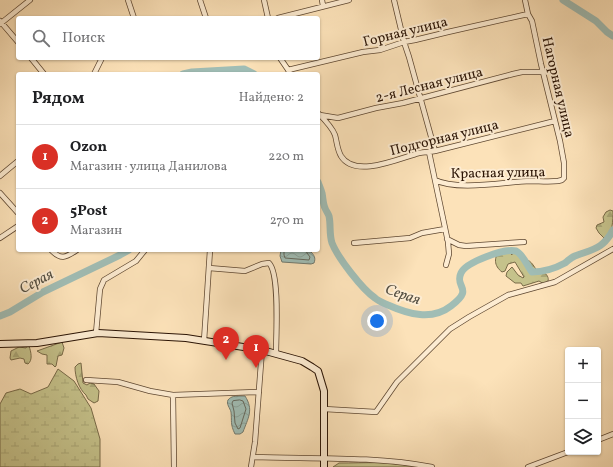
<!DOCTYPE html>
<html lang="ru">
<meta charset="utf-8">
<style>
body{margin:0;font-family:Vollkorn,serif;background:#f6f6f6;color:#202124}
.controls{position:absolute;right:12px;bottom:12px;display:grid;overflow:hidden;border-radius:4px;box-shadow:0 1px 3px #0004}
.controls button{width:36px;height:36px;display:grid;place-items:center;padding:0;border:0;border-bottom:1px solid #e0e0e0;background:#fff;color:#202124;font:20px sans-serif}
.you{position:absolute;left:377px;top:321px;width:14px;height:14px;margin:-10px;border:3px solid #fff;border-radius:50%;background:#1a73e8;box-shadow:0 0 0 6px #1a73e833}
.badge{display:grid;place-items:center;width:26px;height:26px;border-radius:50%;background:#d93025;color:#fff;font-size:13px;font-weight:700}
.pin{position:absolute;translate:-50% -33px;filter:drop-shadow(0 1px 2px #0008)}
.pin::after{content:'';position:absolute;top:21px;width:14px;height:12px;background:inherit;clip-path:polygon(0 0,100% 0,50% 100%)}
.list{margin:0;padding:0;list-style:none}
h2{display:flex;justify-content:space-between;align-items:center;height:52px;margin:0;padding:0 16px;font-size:17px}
h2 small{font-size:13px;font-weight:400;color:#757577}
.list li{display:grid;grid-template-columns:26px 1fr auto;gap:12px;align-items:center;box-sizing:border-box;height:64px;padding:0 16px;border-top:1px solid #e0e0e0}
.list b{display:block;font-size:15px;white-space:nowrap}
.list p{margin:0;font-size:13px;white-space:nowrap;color:#757577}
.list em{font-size:13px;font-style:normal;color:#757577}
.icon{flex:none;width:22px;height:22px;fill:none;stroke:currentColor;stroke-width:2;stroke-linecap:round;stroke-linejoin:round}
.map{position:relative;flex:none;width:613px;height:467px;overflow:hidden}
.search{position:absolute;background:#fff;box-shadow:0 1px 3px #0004;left:16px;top:16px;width:304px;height:44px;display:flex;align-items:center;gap:10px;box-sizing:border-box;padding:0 14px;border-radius:4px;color:#757577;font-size:15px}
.panel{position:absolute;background:#fff;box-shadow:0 1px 3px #0004;left:16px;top:72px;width:304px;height:180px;border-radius:4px}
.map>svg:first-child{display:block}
</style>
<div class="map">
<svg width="613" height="467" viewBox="0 0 613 467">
<defs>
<pattern id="forest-firs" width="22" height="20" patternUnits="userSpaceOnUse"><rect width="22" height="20" fill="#c5c28b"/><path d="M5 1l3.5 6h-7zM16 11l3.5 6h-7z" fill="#a9a676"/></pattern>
<pattern id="wetland-marsh" width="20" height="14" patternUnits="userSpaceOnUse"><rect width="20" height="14" fill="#c5c28b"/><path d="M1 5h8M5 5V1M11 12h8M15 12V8" fill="none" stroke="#a9a676"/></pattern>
<pattern id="water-waves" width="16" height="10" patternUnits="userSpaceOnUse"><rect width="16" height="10" fill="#a0bdb5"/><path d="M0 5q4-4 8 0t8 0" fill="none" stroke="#8aa29a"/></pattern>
</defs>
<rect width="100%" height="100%" fill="#fce2b9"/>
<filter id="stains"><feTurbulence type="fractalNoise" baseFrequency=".005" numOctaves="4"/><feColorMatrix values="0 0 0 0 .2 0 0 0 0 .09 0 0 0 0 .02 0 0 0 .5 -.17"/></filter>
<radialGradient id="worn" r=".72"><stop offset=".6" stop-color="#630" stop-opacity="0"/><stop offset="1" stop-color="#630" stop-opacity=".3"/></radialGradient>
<path fill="url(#forest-firs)" stroke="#786a48" d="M610,210L613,211C613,220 613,235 604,238L599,233L596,228L597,225L604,222L603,217L606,212Z
M501,250H508L512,255V252L516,250L523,259C534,260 533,269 541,274L543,272C547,274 549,278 548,281L544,284L539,281L523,286L521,283H515L506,276L507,272L512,267L518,275L523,278L524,277L515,262L508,264L505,271L502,272C494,266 493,257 501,250Z
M62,342L64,348L62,355L58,356L56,366L55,367L52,364H47V355L42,354L37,351Z
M27,346H29C31,352 33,360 28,364L25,363L24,359L20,358L11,360L10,358L11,351L19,347L26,348Z
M81,363L83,383L87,385L90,383L94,384L99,391L98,401L94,403L88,399L86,395C79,389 75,377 75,367L78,364Z"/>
<path fill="url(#wetland-marsh)" stroke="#786a48" d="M58,369L74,381L91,408L100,439V467H0V404L6,393L20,389L31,394L48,387Z"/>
<path fill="#c5c28b" stroke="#786a48" d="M339,463C365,463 391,461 417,467H333Z"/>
<path fill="url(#water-waves)" stroke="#71796e" d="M281,250L311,252C314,255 316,258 314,263L311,264L282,262L280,256Z
M240,396H245C254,410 248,418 243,432L240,434H235C230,424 232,421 231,412C230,408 226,404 228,400C231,396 236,396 240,396Z"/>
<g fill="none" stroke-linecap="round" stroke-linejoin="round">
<path stroke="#65685c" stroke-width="1" d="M284,250V255L285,258L309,260L310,257L307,253L306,250
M240,400L243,401L246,409L240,428L238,429L235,423L234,411L232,403L233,401Z"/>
<path stroke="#a0bdb5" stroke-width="7" d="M563,0L596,21L607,32L613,36
M183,74L192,72L244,69L254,74
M318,182C319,185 321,189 322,193C323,198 323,204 325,208C326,211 328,213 329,216C331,225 329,234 332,243C338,258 362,289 375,298C378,301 384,303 388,305C408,314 432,321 451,306C475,288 454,288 461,273C466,262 505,248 516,251C523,254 527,266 532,272C545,272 554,269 565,263C568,261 571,257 575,256C593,249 603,249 613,230
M0,316L10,312L43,292L120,255L129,250"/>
<g stroke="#5e4731" stroke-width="6">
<path id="street" d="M128,0L134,18
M200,0L206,18
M264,0L268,18
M322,0L323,6
M394,0L404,42L409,57L435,151
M278,18L349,0
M0,21L18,42
M0,24L30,0
M31,58L44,74
M280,58L291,74
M288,70L363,52L380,50L404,42L415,40L448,32L528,14
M94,74L102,58
M318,113C324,119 332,127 335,135C337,142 337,149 341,156C355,179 400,158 419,153C424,152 430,152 435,151L555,121
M320,115L338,118L376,108L403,103L513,74L522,72H543
M429,152L448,242L449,254L446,265
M0,176L18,161
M435,180C456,191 505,182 530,181C539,181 548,182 558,181L562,180L564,178V163L560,141L541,64L532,21L528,14L525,0
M0,193L18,213
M0,238L18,226
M447,239L459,245L466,246L524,242
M354,243L410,238L422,233L445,229
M51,250C61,260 65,258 77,250
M209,268L245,271L262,264L269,263C280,274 276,336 276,354
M96,333L100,289L104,280L136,261L145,250
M204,341L210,250
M86,380L118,382L150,391L173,395L259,392
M173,395L174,467
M324,409L376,412L397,382L450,329L469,317L508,295L555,282L613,249
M598,440L613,434
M253,457C312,459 373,456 432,467
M251,467L255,442L262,350
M528,467L568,452"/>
</g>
<g stroke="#2a1304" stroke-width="8">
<path id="secondary" d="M0,344L37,343L98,333L186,338L262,350L302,361L312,367L318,371L324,391V467"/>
</g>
<use href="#street" stroke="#fdecd2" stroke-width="4.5"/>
<use href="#secondary" stroke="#fdecd2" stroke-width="6"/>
</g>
<g text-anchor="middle" stroke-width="4" stroke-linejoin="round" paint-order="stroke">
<g font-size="14" fill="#2a1304" stroke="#fdecd2">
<text transform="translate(405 31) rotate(-14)" y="5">Горная улица</text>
<text transform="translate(429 84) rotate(-14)" y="5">2-я Лесная улица</text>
<text transform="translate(559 87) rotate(77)" y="5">Нагорная улица</text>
<text transform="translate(444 137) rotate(-14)" y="5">Подгорная улица</text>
<text transform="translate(498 172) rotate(-1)" y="5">Красная улица</text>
</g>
<g font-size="15" font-style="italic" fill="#534e42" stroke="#fdecd2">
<text transform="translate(36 281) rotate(-28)" y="5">Серая</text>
<text transform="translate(403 294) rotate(19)" y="5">Серая</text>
</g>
</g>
<rect width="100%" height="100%" filter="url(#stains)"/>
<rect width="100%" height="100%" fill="url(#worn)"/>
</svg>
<div class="controls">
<button>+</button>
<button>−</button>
<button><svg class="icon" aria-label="layers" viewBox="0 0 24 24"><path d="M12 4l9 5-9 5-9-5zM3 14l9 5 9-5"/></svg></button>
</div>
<div class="you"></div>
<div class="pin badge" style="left:256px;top:368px">1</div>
<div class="pin badge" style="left:226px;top:360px">2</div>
<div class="search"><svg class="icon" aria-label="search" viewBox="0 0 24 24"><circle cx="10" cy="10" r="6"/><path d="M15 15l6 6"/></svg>Поиск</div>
<section class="panel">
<h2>Рядом<small>Найдено: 2</small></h2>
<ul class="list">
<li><span class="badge">1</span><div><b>Ozon</b><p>Магазин · улица Данилова</p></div><em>220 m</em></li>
<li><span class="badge">2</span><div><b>5Post</b><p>Магазин</p></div><em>270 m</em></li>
</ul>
</section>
</div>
